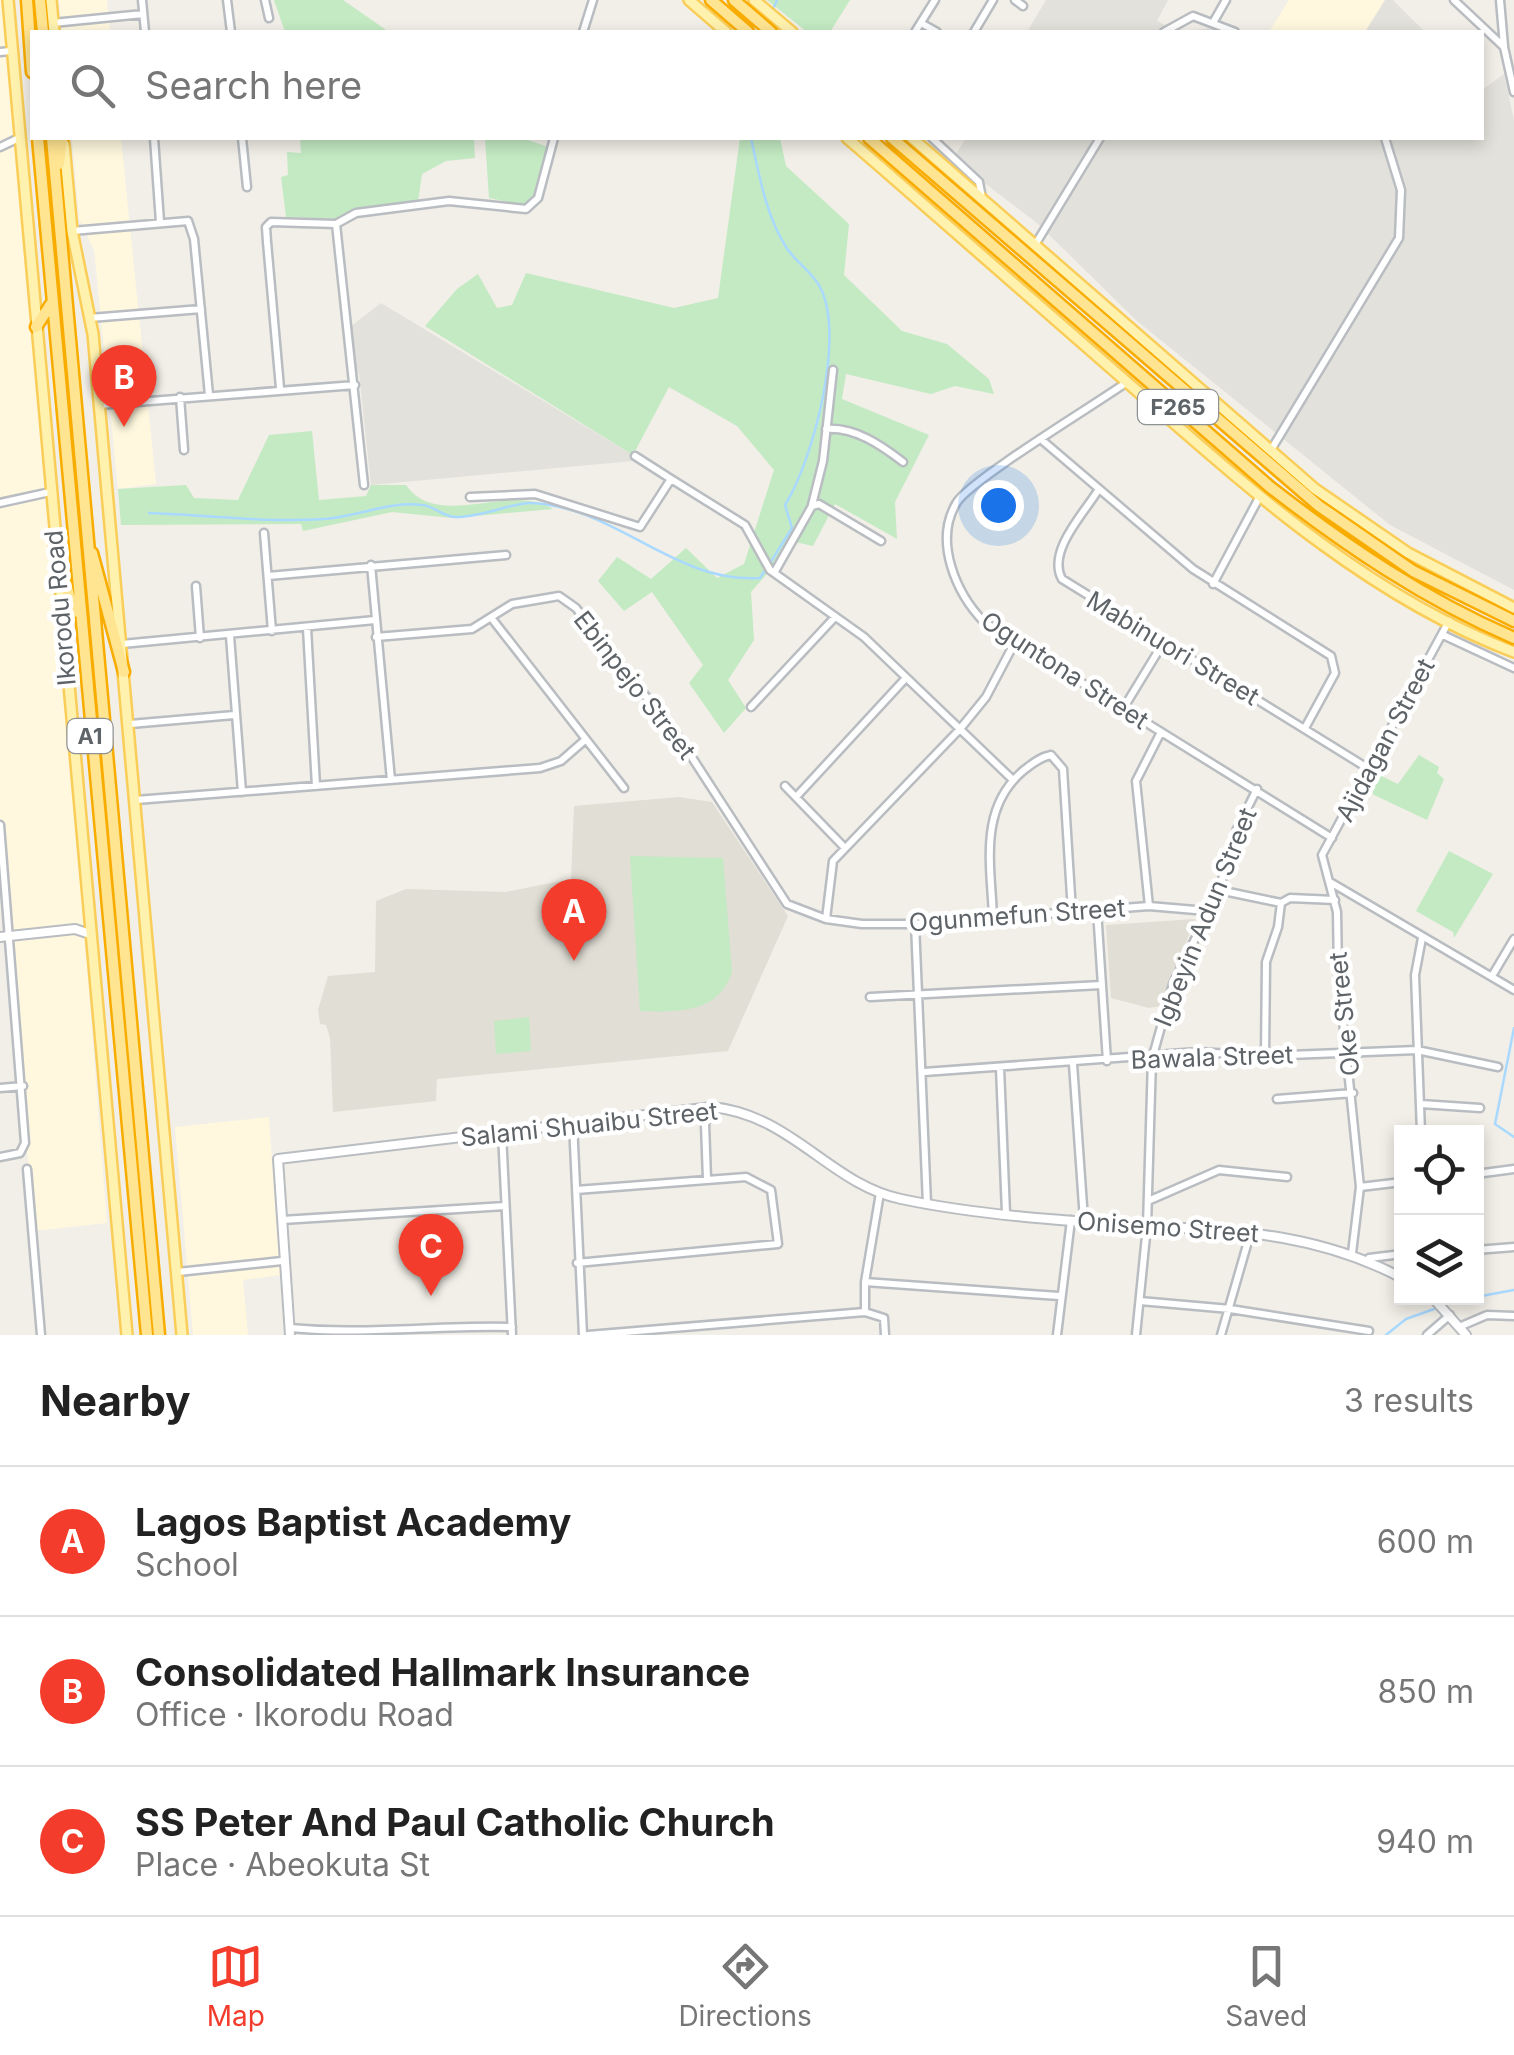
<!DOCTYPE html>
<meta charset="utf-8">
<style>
body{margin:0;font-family:Inter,sans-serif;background:#f2f2f2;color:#222}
.controls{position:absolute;right:30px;bottom:30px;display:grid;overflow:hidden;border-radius:0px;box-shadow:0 5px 15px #0003}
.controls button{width:90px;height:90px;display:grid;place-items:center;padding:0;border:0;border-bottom:2px solid #e0e0e0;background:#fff;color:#222;font:50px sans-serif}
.you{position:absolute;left:998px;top:505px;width:35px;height:35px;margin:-25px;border:8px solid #fff;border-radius:50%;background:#1a73e8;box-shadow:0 0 0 15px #1a73e833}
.badge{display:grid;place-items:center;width:65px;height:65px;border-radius:50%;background:#f33c2b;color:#fff;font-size:32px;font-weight:700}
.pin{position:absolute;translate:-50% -82px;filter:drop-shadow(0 2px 5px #0008)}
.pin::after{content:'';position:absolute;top:52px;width:35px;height:30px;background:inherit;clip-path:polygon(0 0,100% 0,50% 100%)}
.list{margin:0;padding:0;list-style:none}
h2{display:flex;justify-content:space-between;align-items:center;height:130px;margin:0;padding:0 40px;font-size:42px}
h2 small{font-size:32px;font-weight:400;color:#767676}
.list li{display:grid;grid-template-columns:65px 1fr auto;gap:30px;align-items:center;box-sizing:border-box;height:150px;padding:0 40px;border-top:2px solid #e0e0e0}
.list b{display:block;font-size:38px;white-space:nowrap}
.list p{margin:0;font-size:32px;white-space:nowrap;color:#767676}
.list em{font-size:32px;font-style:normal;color:#767676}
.icon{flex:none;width:55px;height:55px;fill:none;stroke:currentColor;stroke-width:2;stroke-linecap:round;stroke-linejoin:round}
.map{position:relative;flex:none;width:1514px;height:1335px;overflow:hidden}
.search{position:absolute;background:#fff;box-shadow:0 5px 15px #0003;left:30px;right:30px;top:30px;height:110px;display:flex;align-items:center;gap:25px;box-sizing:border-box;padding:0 35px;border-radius:0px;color:#767676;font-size:38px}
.sheet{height:580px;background:#fff}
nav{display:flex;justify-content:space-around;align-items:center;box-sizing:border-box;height:140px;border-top:2px solid #e0e0e0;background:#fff;font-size:28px;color:#767676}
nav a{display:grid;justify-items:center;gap:5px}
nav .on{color:#f33c2b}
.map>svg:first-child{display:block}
</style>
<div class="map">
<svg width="1514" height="1335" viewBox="0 0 1514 1335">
<rect width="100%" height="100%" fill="#f1efe7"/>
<path fill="#fff8df" d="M0,0H5L66,698L107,1223L34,1231L0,834Z
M59,0H107L110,32H62Z
M1289,0H1385L1365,32H1269Z
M72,138H121L156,484L118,489L94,250L79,219Z
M269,1117L280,1275L243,1280L248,1335H193L175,1127Z"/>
<path fill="#e2e1db" d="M1046,0H1168L1157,21L1178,32L1211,28L1218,32H1027Z
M1385,0H1393L1425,32H1365Z
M1504,74L1514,120V590L1390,525L1137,321L1037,223L953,159L966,138H1482V90Z
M381,303L633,455V461L371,485L359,373L349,372L345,331Z"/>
<path fill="#e1ded5" d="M679,797L712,802L788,916L728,1051L437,1079L436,1101L333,1112L330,1038L326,1025L320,1024L318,1010L328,976L375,972L376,901L406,889L506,892L571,879L574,806Z
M1195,919L1161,1006L1149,1008L1111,998L1106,925Z"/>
<path fill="#c3eac3" d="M274,0H343L389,32H285Z
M767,0H850L830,32H807Z
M300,138H474L475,158L446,161L422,174L418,202L352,210L342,219L286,217L281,177L288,175L287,152L301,153Z
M485,138H522L551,148L534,207L489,198Z
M740,138H780L786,166L849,224L844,275L902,331L947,344L989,379L994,394L955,386L931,394L846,374L842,399L929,435L895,502L897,539L835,504L813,546L795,542L751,592L754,640L728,680L746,708L724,733L689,683L703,665L652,592L624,611L598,581L617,557L651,579L686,548L717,578L744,564L774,470L737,426L669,387L633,455L425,326L457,289L478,274L497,308L512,305L526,273L674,308L718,298Z
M312,431L319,500L366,496L371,485H406C438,531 511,482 553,509L452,518L392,512L303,531L301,524L121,525L118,489L186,485L194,498L238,500L269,435Z
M1419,755L1439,767L1437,773L1444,779L1427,820L1370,793L1377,774L1398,784Z
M1449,851L1493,874L1454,938L1453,932L1416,911Z
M630,856L723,858L732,972C718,1014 678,1012 640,1011Z
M529,1017L531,1051L496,1054L494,1021Z"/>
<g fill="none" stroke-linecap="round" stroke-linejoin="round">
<path stroke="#aad9ff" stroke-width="2.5" d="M773,9L777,0
M751,138C759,174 766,216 786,247C795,262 814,273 821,289C845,339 813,460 785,505L792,528L770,563
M149,513C207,515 266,523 324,519C357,517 388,501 422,505C435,506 444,518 457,517C482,517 515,502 531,503C615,506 675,584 760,578L766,569
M1514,1028L1495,1124L1514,1137
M1476,1297L1514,1290
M1443,1304L1470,1298
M1386,1335L1406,1319L1437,1308"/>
<g stroke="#b9bdc1" stroke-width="11">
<path id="minor" d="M142,0L145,32
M227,0L231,32
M265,0L269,18
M1015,0L1023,6
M1454,0L1504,47L1514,92
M1500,0L1504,46
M1214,21L1226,0
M53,23L143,14
M921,23L937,32
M583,32L593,0
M915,32L935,0
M974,32L993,0
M1164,32L1193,16L1235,32
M0,52L11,51
M154,138L160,222
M242,138L247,187
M932,138L979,182L982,198
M0,147L19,138
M336,224L364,485
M72,231L188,221L194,239L209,395
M1035,245L1100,138
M90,318L201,309
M1127,382C1096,404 972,479 957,502C933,541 956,593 984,622L1332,838
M280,388L267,242L266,227L271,222L336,224L356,213L449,201L526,209L538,198L554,138
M180,397L184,450
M99,405L355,385
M826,429C855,427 881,445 903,462
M1043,441L1193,569L1331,656L1335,673L1305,728
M1271,450L1399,238L1401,190L1385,138
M635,456L671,479
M1097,492C1083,514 1047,552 1062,579L1369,769
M470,497L535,494L640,527L671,479L745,525L770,570L864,637L1013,780
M0,503L50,492
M812,505L823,461L833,370
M264,533L272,631
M371,565L391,780
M774,573L812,506L819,504L881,541
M268,576L506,555
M1213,584L1260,496
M196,586L200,638
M493,620L624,788
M307,628L316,786
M1443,635L1514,668
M230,636L242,792
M376,637L472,629L512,604L559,596L576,608L682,742L787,904L826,919L862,924H915L1149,906L1207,911
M122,644L375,620
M751,707L835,617
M1123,709L1165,640
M130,724L234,715
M785,786L844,847
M796,797L905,679
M136,800L540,768L561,761L585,740
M0,825L25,1143L20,1153L0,1157
M1330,882L1514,990
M1219,890L1281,903L1290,898L1335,900
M1149,906L1136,781L1161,732
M1097,910L1107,1061
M993,917C991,865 978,808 1024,770C1032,764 1040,757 1051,755L1063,769L1072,912
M826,919L833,861L960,729L986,697L1015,642
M915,924L927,1204
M1492,976L1514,939
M870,997L1101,985
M1265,1056L1266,962L1278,927L1281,903
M1073,1064L1084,1220
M1000,1068L1006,1213
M924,1072L1198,1052L1265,1056L1417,1050L1498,1067
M0,1088L23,1086
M1277,1099L1353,1093
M1421,1104L1480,1108
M573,1123L583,1335
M1421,1132L1415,975L1422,938
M502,1133L512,1335
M27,1169L41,1335
M1476,1174L1514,1169
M707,1179L705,1124L712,1107
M1360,1187L1338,972L1337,912L1322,855L1449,621
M576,1190L746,1177L771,1190L778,1244L577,1263
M880,1193L865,1282L1059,1296
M1148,1201L1219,1170L1287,1177
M282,1220L505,1206
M1476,1250L1514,1247
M1352,1253L1360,1187L1402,1182
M1369,1258L1402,1254
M178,1272L282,1261
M865,1282V1312
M1140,1301L1230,1309L1369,1331
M1459,1327L1487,1315L1514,1316
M290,1328C364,1335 438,1325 512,1327
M588,1335L865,1312L884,1318L885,1335
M1057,1335L1071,1220
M1136,1335L1147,1226L1152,1059L1173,984L1219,890L1236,831L1257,789
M1221,1335L1251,1231
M1427,1335L1450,1315"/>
</g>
<g stroke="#b9bdc1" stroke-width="12">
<path id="tertiary" d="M0,937L75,929L90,934
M1433,1298L1466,1335
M290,1335L278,1159L712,1107C792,1115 830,1184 901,1199C982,1216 1069,1221 1151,1226C1242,1231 1319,1234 1402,1278"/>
</g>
<g stroke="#f9cd58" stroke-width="14">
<path id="primary" d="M8,0L127,1335
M51,0L54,32
M689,0L726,32
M754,0L792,32
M847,138C941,219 1034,301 1128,383C1245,485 1366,596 1514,652
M912,138L1315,489L1408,553L1514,608
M64,144L72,231L93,334L182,1335"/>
</g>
<g stroke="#f9ac00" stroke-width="15">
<path id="motorway" d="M27,0L32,72
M40,0L43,32
M711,0L748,32
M734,0L771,32
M38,138L147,1335
M52,138L159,1335
M869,138L1270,487C1346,546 1424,599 1514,638
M892,138L1319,506L1413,571L1514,621
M59,164L62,138
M36,327L51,304
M55,546L74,612
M92,553L124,672"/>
</g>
<use href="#minor" stroke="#fff" stroke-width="6"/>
<use href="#tertiary" stroke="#fff" stroke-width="8"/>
<use href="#primary" stroke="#fff2af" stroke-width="9"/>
<use href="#motorway" stroke="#ffe491" stroke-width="10"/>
</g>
<g text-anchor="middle" stroke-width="9" stroke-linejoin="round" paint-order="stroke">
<g fill="#fff" stroke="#8e9295" stroke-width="2.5">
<rect x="1138" y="390" width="80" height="34" rx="8"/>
<rect x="67.5" y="719" width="45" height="34" rx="8"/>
</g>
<g font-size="22" font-weight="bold" fill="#5e6368">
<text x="1178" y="415">F265</text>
<text x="90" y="744">A1</text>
</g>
<g font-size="25" fill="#5e6368" stroke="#fff">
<text transform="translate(60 608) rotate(-95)" y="9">Ikorodu Road</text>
<text transform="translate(1173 648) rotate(31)" y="9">Mabinuori Street</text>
<text transform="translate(1065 670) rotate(33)" y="9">Oguntona Street</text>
<text transform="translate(635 685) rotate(52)" y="9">Ebinpejo Street</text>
<text transform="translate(1385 740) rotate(-62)" y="9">Ajidagan Street</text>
<text transform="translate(1017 915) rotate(-4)" y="9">Ogunmefun Street</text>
<text transform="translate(1205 917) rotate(-68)" y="9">Igbeyin Adun Street</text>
<text transform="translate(1344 1014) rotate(-96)" y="9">Oke Street</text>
<text transform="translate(1212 1057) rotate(-2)" y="9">Bawala Street</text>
<text transform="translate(589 1124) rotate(-6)" y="9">Salami Shuaibu Street</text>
<text transform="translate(1168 1227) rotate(4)" y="9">Onisemo Street</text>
</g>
</g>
</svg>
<div class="controls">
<button><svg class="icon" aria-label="locate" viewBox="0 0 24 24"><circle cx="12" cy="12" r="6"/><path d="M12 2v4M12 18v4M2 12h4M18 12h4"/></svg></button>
<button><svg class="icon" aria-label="layers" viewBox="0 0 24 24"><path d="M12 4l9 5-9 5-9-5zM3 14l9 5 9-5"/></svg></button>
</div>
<div class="you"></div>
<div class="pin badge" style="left:574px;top:961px">A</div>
<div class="pin badge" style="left:124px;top:427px">B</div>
<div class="pin badge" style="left:431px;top:1296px">C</div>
<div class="search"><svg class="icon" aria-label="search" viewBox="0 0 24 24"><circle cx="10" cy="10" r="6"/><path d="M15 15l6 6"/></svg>Search here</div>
</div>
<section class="sheet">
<h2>Nearby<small>3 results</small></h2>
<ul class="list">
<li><span class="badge">A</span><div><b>Lagos Baptist Academy</b><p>School</p></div><em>600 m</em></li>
<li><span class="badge">B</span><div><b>Consolidated Hallmark Insurance</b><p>Office · Ikorodu Road</p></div><em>850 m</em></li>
<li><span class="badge">C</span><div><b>SS Peter And Paul Catholic Church</b><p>Place · Abeokuta St</p></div><em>940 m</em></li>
</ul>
</section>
<nav>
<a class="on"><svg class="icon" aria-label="map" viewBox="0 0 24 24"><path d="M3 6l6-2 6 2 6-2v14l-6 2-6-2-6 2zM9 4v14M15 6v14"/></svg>Map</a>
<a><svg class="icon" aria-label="directions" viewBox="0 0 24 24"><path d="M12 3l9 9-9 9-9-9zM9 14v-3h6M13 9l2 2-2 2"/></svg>Directions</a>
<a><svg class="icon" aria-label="saved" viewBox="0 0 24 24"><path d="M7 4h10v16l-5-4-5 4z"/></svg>Saved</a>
</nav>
